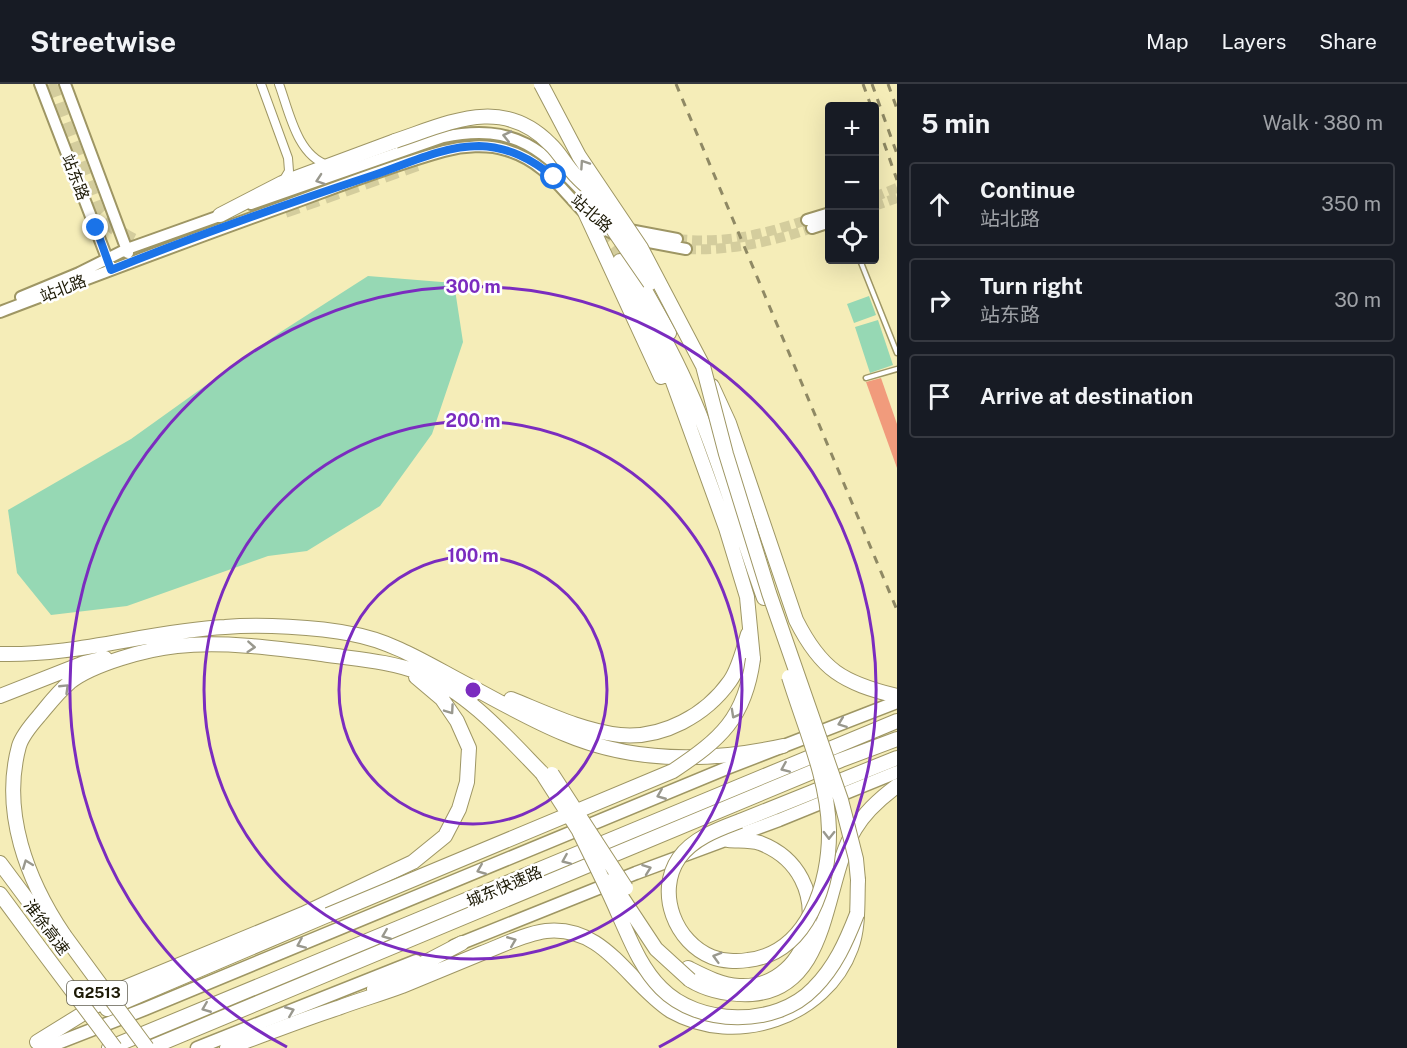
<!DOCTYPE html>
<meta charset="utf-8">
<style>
body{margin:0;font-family:"Public Sans","Noto Sans SC",sans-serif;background:#20242c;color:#f1f3f6}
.controls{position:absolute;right:18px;top:18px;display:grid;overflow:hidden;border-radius:6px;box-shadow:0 6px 24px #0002}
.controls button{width:54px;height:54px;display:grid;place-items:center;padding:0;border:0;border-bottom:2px solid #363941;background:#171b24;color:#f1f3f6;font:30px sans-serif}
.stop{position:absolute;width:18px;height:18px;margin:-14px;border:4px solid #1a73e8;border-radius:50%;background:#fff}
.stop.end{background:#1a73e8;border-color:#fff;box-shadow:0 2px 6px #0008}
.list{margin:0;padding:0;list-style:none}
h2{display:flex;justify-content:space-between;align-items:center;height:78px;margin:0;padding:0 24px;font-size:26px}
h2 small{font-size:20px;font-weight:400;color:#9ea1a6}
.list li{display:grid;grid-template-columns:39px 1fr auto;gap:18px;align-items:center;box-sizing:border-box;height:84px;margin:0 12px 12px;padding:0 12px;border:2px solid #363941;border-radius:6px}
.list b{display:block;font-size:22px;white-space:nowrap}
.list p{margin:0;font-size:20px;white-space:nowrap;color:#9ea1a6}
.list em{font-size:20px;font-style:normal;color:#9ea1a6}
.icon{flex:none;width:33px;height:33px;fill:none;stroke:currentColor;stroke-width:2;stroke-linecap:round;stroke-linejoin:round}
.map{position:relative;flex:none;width:897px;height:964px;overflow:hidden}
header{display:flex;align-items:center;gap:36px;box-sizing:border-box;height:84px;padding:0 30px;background:#171b24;border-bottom:2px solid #363941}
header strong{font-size:28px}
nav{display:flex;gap:33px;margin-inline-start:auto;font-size:21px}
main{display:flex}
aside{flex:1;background:#171b24}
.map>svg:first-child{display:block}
</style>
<header>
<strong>Streetwise</strong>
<nav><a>Map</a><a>Layers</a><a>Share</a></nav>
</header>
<main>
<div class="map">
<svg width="897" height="964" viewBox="0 0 897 964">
<rect width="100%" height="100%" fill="#f5edb8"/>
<path fill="#96d8b4" d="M368,192L454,199L463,258L432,350L380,422L307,467L268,472L127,522L51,531L17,489L8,426L131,355L279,249Z
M869,212L876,231L854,239L847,220Z
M878,236L893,281L870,289L855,243Z"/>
<path fill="#f19b7c" d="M881,294L897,340V384L866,298Z"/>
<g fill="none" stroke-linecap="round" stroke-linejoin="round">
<path stroke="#d4cd9d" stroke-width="10" stroke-dasharray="10 5" stroke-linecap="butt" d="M874,113L897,104
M874,122L897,114
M677,155C725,160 761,151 807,136
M686,165C729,167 771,158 812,144"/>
<path stroke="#d4cd9d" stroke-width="14" stroke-dasharray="14 7" stroke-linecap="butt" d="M50,0L97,126C117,150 143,169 175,161
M285,127L423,78
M597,149L620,177"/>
<g stroke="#9e9664" stroke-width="7">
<path id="lane" d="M860,176L897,269
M866,294L897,285"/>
</g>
<g stroke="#9e9664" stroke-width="10">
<path id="street" d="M261,0L288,74L289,87L283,97
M279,0C289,27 297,72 328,81"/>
</g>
<g stroke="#9e9664" stroke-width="14">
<path id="secondary" d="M40,0L110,182
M65,0L128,169
M251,120L443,53C518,38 544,67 592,118
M807,136L830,129
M812,144L830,138
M624,145L677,155
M633,155L686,165
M21,213L79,189L127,165L225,130
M0,228C95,192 189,156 285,122C337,103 390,82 444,67C463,62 487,60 506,66C558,81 572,130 612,149"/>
</g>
<g stroke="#9e9664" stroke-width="15">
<path id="primary" d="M454,862L636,789L779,736L897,688
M45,964L145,925L727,684L897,618
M197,964L416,877"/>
</g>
<g stroke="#9e9664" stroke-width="16">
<path id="highway" d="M584,126L661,293
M220,131L282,99L395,57
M620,177L668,284L726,444L747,513L753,575
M633,185L669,249
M658,244C706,327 732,424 764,514
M712,302L729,339L796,536C821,586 843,599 897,612
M0,570C77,572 149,547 225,543C261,540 317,543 352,550C392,557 428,580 464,599C497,616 530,636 565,650C634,679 711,678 783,662
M0,612L84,579L105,574
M511,615C546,629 583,647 620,651C663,655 706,631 730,597C739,584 743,566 748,550
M740,737L897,674
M0,779L56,854
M0,810L37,860
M64,851C27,796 1,728 19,662C22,652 32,640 39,632C49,620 58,608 70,598C93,580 147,565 177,562C224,557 275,564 322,570C354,575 390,577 420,589C468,608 507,653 542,689
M688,884C704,892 721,901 739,902C815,906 841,790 760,759C750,756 738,757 728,756
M690,896C708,907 730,911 752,910C832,904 823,796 855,745C865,728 882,713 897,702
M374,905L462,859
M107,925L328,831
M37,958L126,903L303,830L413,778L445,752L459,725L467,698L469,664L457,637L442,615L416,593
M109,964L897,637
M150,964L841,676L897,655
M227,964C264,951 301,936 338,924C359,916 381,910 402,902C429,891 455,880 482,869C503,861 524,850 546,847C605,841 628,899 671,927C736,964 826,933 851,864C859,843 857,817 858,796"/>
</g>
<use href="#lane" stroke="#fff" stroke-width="4"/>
<use href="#street" stroke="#fff" stroke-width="8"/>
<use href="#secondary" stroke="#fff" stroke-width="10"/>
<use href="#primary" stroke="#fff" stroke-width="12"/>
<use href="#highway" stroke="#fff" stroke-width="14"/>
<path stroke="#8f8964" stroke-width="3" stroke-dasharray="8 8" stroke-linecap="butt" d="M676,0L897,526
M863,0L871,22
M872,0L897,70
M888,0L897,25
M884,59L897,96"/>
<g stroke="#9e9664" stroke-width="16" stroke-linecap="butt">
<path id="highway-bridge" d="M541,0L579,72L641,164L703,282L726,370L769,509L841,716L856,775L858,796
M395,57C449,39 502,11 550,60C560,69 566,82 576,92C583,100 592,106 599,114
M588,109L650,199
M542,689L583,753
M552,690L626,804
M740,737C719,745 693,754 679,774C655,809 676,859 712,873C722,877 737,878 748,876C808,869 830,799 829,746C828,694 804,642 789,593
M579,747C592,774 606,801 618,829C630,855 640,883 661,904C698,942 776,944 814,904C835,883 846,858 857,830
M611,797L656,865L690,896
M328,831L673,687C721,655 745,634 753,575
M64,851L147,964
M37,860L115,964"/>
</g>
<use href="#highway-bridge" stroke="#fff" stroke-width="14"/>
</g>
<defs><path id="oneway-chevron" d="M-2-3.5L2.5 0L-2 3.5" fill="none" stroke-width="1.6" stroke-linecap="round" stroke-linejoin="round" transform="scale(1.5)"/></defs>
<g stroke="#99988e">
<use href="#oneway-chevron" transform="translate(507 52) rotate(-167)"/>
<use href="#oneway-chevron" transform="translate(584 80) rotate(-124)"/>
<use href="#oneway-chevron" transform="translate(320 96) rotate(161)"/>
<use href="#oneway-chevron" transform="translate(251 563) rotate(4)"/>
<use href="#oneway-chevron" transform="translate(65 604) rotate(-44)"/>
<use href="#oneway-chevron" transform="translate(450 626) rotate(55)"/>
<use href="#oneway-chevron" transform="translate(735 630) rotate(119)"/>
<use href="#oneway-chevron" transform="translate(842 639) rotate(159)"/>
<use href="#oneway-chevron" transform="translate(785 684) rotate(157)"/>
<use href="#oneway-chevron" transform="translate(661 711) rotate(158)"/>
<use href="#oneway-chevron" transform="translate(829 751) rotate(91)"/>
<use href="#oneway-chevron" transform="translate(566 776) rotate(157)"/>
<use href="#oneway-chevron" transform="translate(27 780) rotate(-111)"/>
<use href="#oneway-chevron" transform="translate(647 785) rotate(-20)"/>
<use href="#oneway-chevron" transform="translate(481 786) rotate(158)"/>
<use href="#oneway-chevron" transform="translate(386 851) rotate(158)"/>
<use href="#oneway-chevron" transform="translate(512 857) rotate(-22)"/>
<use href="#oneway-chevron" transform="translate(301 860) rotate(157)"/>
<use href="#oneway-chevron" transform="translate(717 873) rotate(-164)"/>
<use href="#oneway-chevron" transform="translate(206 924) rotate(158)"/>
<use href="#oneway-chevron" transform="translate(290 927) rotate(-22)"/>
</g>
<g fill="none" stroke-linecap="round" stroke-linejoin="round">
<path stroke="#1a73e8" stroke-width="8" d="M96,144L111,186C197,151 286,120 374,91C407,80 443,62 479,62C509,63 531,75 554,93"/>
</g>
<g fill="none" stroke="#7b2cbf" stroke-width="3">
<circle cx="473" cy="606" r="134"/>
<circle cx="473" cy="606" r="269"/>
<path d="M287 963A403 403 0 1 1 659 963"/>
</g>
<g text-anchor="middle" stroke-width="5" stroke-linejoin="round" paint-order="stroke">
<rect fill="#fff" stroke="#605e50" stroke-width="1.5" x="67" y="897" width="60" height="24" rx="4.5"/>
<g font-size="15" font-weight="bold" fill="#1c1905">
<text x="97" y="914">G2513</text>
</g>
<g font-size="16" fill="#1c1905" stroke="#fff">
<text transform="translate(76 93) rotate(69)" y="6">站东路</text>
<text transform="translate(592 129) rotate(41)" y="6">站北路</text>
<text transform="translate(63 204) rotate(-21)" y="6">站北路</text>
<text transform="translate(504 802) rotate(-23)" y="6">城东快速路</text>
<text transform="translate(47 843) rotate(53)" y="6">淮徐高速</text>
</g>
</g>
<circle cx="473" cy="606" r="9" fill="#7b2cbf" stroke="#fff" stroke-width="3"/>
<g font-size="18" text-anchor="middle" font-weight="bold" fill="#7b2cbf" stroke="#fff" stroke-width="5" stroke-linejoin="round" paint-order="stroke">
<text x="473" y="209">300 m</text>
<text x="473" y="343">200 m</text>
<text x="473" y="478">100 m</text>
</g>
</svg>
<div class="controls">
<button>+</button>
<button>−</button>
<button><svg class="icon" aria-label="locate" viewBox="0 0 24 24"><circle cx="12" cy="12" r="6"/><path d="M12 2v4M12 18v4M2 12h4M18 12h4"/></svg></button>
</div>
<div class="stop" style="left:554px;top:93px"></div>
<div class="stop end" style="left:96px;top:144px"></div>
</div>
<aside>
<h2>5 min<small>Walk · 380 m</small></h2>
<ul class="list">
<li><svg class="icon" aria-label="ahead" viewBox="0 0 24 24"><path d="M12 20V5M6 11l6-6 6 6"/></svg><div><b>Continue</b><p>站北路</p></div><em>350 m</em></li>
<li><svg class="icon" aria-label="right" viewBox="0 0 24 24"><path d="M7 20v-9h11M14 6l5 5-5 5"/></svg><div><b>Turn right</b><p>站东路</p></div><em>30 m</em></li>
<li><svg class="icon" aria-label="arrive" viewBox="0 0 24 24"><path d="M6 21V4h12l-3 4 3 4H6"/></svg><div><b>Arrive at destination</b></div></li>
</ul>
</aside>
</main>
